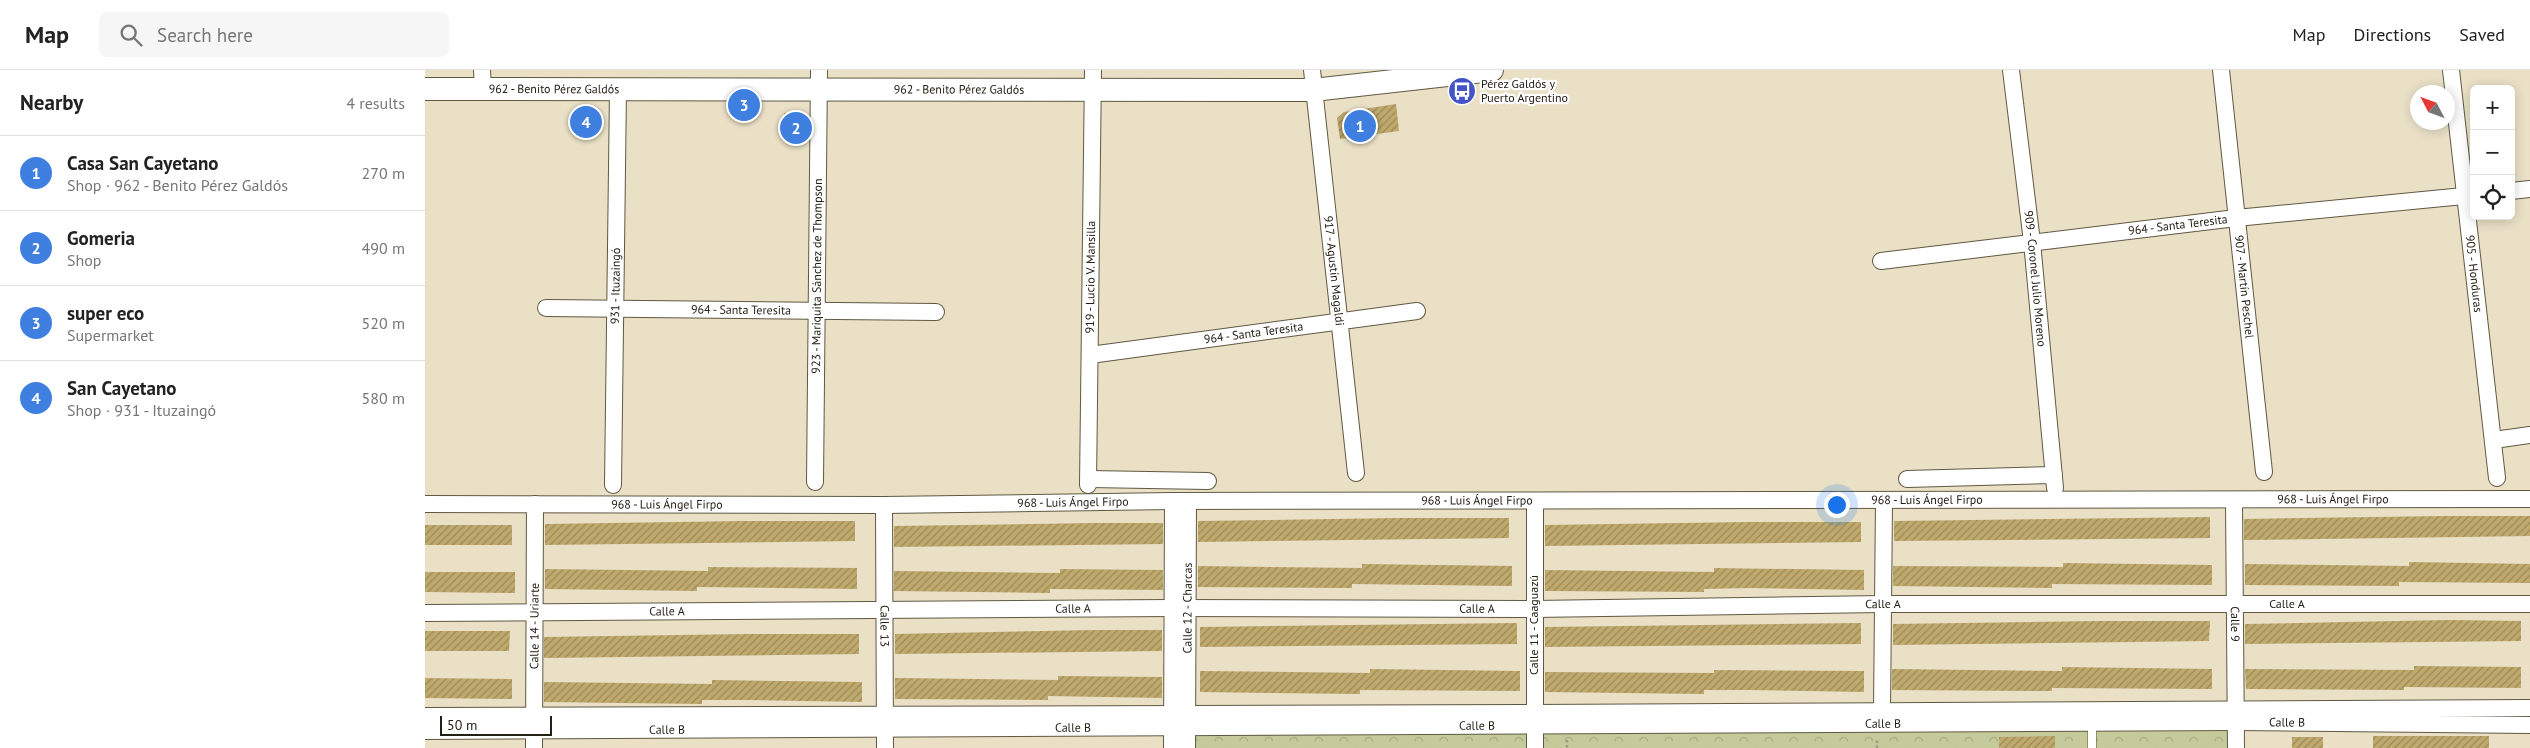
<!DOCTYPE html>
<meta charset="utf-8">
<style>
body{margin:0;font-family:"PT Sans",sans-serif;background:#f6f6f6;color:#222}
.controls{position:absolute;right:15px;top:15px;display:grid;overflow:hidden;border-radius:8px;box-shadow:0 2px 12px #0003}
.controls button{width:45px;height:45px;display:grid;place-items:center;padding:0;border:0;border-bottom:1px solid #e0e0e0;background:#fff;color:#222;font:25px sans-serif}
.compass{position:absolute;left:1985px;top:15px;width:45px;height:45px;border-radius:50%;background:#fff;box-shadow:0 2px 12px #0003;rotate:311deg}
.scale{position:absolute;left:15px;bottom:12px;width:112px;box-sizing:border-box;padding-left:5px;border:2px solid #232016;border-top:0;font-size:14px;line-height:18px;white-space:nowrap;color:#232016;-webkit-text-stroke:4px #fff;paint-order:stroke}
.you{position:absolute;left:1411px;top:434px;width:18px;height:18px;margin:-12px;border:4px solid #fff;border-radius:50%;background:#1a73e8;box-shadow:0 0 0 8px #1a73e833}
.badge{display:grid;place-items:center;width:32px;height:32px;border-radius:50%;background:#4453c7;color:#fff;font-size:16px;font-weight:700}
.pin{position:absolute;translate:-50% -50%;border:2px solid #fff;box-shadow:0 1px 5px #0006}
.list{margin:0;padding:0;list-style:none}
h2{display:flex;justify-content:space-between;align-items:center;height:65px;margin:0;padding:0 20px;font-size:21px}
h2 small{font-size:16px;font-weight:400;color:#767676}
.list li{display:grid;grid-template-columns:32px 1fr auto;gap:15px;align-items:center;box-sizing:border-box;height:75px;padding:0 20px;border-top:1px solid #e0e0e0}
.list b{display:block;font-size:19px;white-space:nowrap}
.list p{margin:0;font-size:16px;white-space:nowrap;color:#767676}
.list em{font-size:16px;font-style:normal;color:#767676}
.icon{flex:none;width:28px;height:28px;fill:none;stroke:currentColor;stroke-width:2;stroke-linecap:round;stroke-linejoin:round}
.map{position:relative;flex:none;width:2105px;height:678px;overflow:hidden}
header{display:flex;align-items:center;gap:30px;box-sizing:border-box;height:70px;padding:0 25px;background:#fff;border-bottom:1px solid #e0e0e0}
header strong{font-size:24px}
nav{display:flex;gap:28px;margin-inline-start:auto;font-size:18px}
.search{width:350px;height:45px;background:#f6f6f6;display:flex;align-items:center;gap:12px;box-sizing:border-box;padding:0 18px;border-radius:8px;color:#767676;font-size:19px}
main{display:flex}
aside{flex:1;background:#fff}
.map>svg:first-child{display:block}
</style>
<header>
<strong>Map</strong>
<div class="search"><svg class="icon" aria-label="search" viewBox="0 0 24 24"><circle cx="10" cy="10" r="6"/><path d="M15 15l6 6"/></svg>Search here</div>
<nav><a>Map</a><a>Directions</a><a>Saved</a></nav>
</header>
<main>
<aside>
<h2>Nearby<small>4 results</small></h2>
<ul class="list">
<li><span class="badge" style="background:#3f7fe0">1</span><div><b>Casa San Cayetano</b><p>Shop · 962 - Benito Pérez Galdós</p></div><em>270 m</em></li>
<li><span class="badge" style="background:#3f7fe0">2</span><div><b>Gomeria</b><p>Shop</p></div><em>490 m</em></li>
<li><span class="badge" style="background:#3f7fe0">3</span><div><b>super eco</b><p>Supermarket</p></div><em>520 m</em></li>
<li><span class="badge" style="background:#3f7fe0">4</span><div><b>San Cayetano</b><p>Shop · 931 - Ituzaingó</p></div><em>580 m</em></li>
</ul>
</aside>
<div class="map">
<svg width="2105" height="678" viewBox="0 0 2105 678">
<defs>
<pattern id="park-crowns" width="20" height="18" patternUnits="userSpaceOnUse" patternTransform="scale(1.25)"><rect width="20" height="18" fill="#c4ca99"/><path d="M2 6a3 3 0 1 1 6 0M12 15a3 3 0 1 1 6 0" fill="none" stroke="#a8ad83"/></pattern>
<pattern id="building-hatch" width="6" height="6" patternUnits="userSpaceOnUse" patternTransform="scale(1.25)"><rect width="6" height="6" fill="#bfa96c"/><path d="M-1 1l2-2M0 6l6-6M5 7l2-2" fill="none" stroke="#9b8958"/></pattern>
</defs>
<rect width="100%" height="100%" fill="#e9e0c6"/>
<path fill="url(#park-crowns)" d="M1811,652V678H762V657Z"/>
<path fill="url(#building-hatch)" d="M971,34L974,61L915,69L912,48L919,42Z
M169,42V61H153V43Z
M373,42L381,50L382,65L361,67L359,43Z
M2019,446H2105V466L1819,470V449Z
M1785,447V468L1469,471V451Z
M973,448H1084V468L773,472V451Z
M318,451H430V471L120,475V454Z
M1325,452H1436V472L1120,476V455Z
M671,453H738V474L469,477V456Z
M0,455H87V475H0Z
M1984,492L2105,494V513L1974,512V516L1820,515V494L1984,496Z
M1638,493L1787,495V515L1627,514V518L1468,516V496L1638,497Z
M937,494L1087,496V516L927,514V518L773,517V496L937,498Z
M283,497L432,498V519L272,517V521L120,519V499L283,501Z
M1289,498L1439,500V520L1325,518L1279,519V522L1120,521V500L1289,502Z
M635,499L738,500V520L625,519V523L469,521V501L635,503Z
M0,502H90V523L0,522Z
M2024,550L2096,551V571L1820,574V554Z
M1673,551H1785L1784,571L1468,575V554Z
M1092,553V574L775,577V557Z
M1436,553V574L1120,577V557Z
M669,560H737V581L470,584V564Z
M0,561H85L84,581H0Z
M322,564H434V584L119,588V567Z
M1989,596L2096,597V618L1979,617V620L1821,619L1820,599L1989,600Z
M1637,597L1787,599V619L1627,618V621L1467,620V599L1637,601Z
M945,599L1095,601V621L935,620V624L775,622V601L945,603Z
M1289,600L1439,601V622L1325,620H1279V624L1120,622V602L1289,603Z
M633,606L737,607V628L623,626V630L470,629V608L633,610Z
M0,608L87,609V629L0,628Z
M287,610L437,612V632L323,630H277V634L119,632V612L287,614Z
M1630,666V678H1574V667Z
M1948,666H2064V678H1948Z
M1867,667H1898V678H1867Z"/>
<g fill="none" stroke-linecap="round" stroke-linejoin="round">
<g stroke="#605842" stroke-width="9">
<path id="service" d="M1667,653V678"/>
</g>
<g stroke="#605842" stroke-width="18">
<g id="minor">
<path d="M57,0L58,19"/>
<path id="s1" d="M887,0L931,403"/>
<path id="s2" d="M1586,0L1607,172L1630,418"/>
<path id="s3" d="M1796,0L1839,402"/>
<path id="s4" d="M2026,0L2072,408"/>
<path d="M2086,121L2105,119"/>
<path id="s5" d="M1456,191L1811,148L2049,125"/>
<path id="s6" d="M121,238L511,242"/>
<path id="s7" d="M665,285L992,241"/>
<path d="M2069,370L2105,365"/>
<path d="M664,409L783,411"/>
<path d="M1482,409L1629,405"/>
<path id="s8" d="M390,412L394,0"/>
<path id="s9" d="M188,415L193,19"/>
<path id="s10" d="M663,415L668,0"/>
<path id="s11" d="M1809,430L1811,678"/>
<path id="s12" d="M0,434L459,435L748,431L2105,429"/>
<path id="s13" d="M459,435L460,678"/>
<path id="s14" d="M0,543L747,538L1109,539L1458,534H2105"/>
<path d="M1457,641L1459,431"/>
<path d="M0,646L1109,643L2105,638"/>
<path id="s15" d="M0,661L1811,652L2105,655"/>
<path id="s16" d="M109,678L110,434"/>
<path d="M747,678L748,431"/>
<path id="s17" d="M762,678L763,432"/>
<path d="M1110,678V432"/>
</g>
</g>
<g stroke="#605842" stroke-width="24">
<g id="secondary">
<path id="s18" d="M0,19L888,20L1067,0"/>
</g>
</g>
<path stroke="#9f9884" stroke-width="2.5" stroke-dasharray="2.5 2.5" stroke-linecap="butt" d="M1142,670V678
M1452,678V670"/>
<use href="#service" stroke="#fff" stroke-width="8"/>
<use href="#minor" stroke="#fff" stroke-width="16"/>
<use href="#secondary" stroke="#fff" stroke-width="22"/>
</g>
<defs>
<g id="bus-disc" transform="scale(1.4375)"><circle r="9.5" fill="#4453c7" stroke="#fff"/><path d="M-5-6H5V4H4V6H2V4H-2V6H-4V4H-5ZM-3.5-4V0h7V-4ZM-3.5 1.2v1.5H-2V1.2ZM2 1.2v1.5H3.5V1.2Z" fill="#fff"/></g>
</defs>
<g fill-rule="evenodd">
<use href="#bus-disc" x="1037" y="21"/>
</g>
<g text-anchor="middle" stroke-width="4.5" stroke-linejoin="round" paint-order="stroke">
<g font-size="12" fill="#232016" stroke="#fff" text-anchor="start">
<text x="1056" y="18">Pérez Galdós y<tspan x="1056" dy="14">Puerto Argentino</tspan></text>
</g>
<g font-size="12" fill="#232016" stroke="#fff">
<text dy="4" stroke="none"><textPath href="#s18" startOffset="129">962 - Benito Pérez Galdós</textPath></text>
<text dy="4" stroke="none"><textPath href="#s18" startOffset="534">962 - Benito Pérez Galdós</textPath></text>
<text dy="4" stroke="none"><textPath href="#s5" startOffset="299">964 - Santa Teresita</textPath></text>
<text dy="4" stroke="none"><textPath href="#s1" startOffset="202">917 - Agustín Magaldi</textPath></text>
<text dy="4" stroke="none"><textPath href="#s4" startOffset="205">905 - Honduras</textPath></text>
<text dy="4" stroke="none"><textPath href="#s8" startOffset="206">923 - Mariquita Sánchez de Thompson</textPath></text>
<text dy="4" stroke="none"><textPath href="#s10" startOffset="208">919 - Lucio V. Mansilla</textPath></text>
<text dy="4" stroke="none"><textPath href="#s2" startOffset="210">909 - Coronel Julio Moreno</textPath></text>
<text dy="4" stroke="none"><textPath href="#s3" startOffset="218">907 - Martín Peschel</textPath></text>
<text dy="4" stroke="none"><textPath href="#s9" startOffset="199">931 - Ituzaingó</textPath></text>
<text dy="4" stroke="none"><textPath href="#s6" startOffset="195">964 - Santa Teresita</textPath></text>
<text dy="4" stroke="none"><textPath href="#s7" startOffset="165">964 - Santa Teresita</textPath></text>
<text dy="4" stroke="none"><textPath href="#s12" startOffset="1908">968 - Luis Ángel Firpo</textPath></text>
<text dy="4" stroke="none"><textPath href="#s12" startOffset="1502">968 - Luis Ángel Firpo</textPath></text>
<text dy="4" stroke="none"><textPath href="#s12" startOffset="1052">968 - Luis Ángel Firpo</textPath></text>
<text dy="4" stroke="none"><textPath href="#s12" startOffset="648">968 - Luis Ángel Firpo</textPath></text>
<text dy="4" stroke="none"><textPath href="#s12" startOffset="242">968 - Luis Ángel Firpo</textPath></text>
<text dy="4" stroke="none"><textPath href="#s14" startOffset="1862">Calle A</textPath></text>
<text dy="4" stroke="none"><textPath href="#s14" startOffset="1458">Calle A</textPath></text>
<text dy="4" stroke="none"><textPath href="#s17" startOffset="140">Calle 12 - Charcas</textPath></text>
<text dy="4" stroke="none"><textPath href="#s14" startOffset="648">Calle A</textPath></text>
<text dy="4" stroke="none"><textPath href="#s14" startOffset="1052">Calle A</textPath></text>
<text dy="4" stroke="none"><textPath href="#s14" startOffset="242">Calle A</textPath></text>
<text dy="4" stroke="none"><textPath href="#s11" startOffset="124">Calle 9</textPath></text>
<text transform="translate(1109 555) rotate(-90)" y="4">Calle 11 - Caaguazú</text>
<text dy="4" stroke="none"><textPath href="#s16" startOffset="122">Calle 14 - Uriarte</textPath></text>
<text dy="4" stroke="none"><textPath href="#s13" startOffset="121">Calle 13</textPath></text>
<text dy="4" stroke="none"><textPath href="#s15" startOffset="1862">Calle B</textPath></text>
<text dy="4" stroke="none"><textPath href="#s15" startOffset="1458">Calle B</textPath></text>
<text dy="4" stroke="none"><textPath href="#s15" startOffset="1052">Calle B</textPath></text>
<text dy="4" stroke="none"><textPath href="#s15" startOffset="648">Calle B</textPath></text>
<text dy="4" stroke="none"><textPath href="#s15" startOffset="242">Calle B</textPath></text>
</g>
</g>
</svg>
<div class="controls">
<button>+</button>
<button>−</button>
<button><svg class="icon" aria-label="locate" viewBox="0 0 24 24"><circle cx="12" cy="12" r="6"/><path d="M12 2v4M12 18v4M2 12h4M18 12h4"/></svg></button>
</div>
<svg class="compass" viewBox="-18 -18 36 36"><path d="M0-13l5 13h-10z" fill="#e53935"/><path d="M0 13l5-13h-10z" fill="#767676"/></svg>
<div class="scale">50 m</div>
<div class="you"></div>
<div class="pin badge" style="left:935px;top:56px;background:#3f7fe0">1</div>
<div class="pin badge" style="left:371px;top:58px;background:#3f7fe0">2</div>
<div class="pin badge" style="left:319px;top:35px;background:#3f7fe0">3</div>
<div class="pin badge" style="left:161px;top:52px;background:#3f7fe0">4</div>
</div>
</main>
